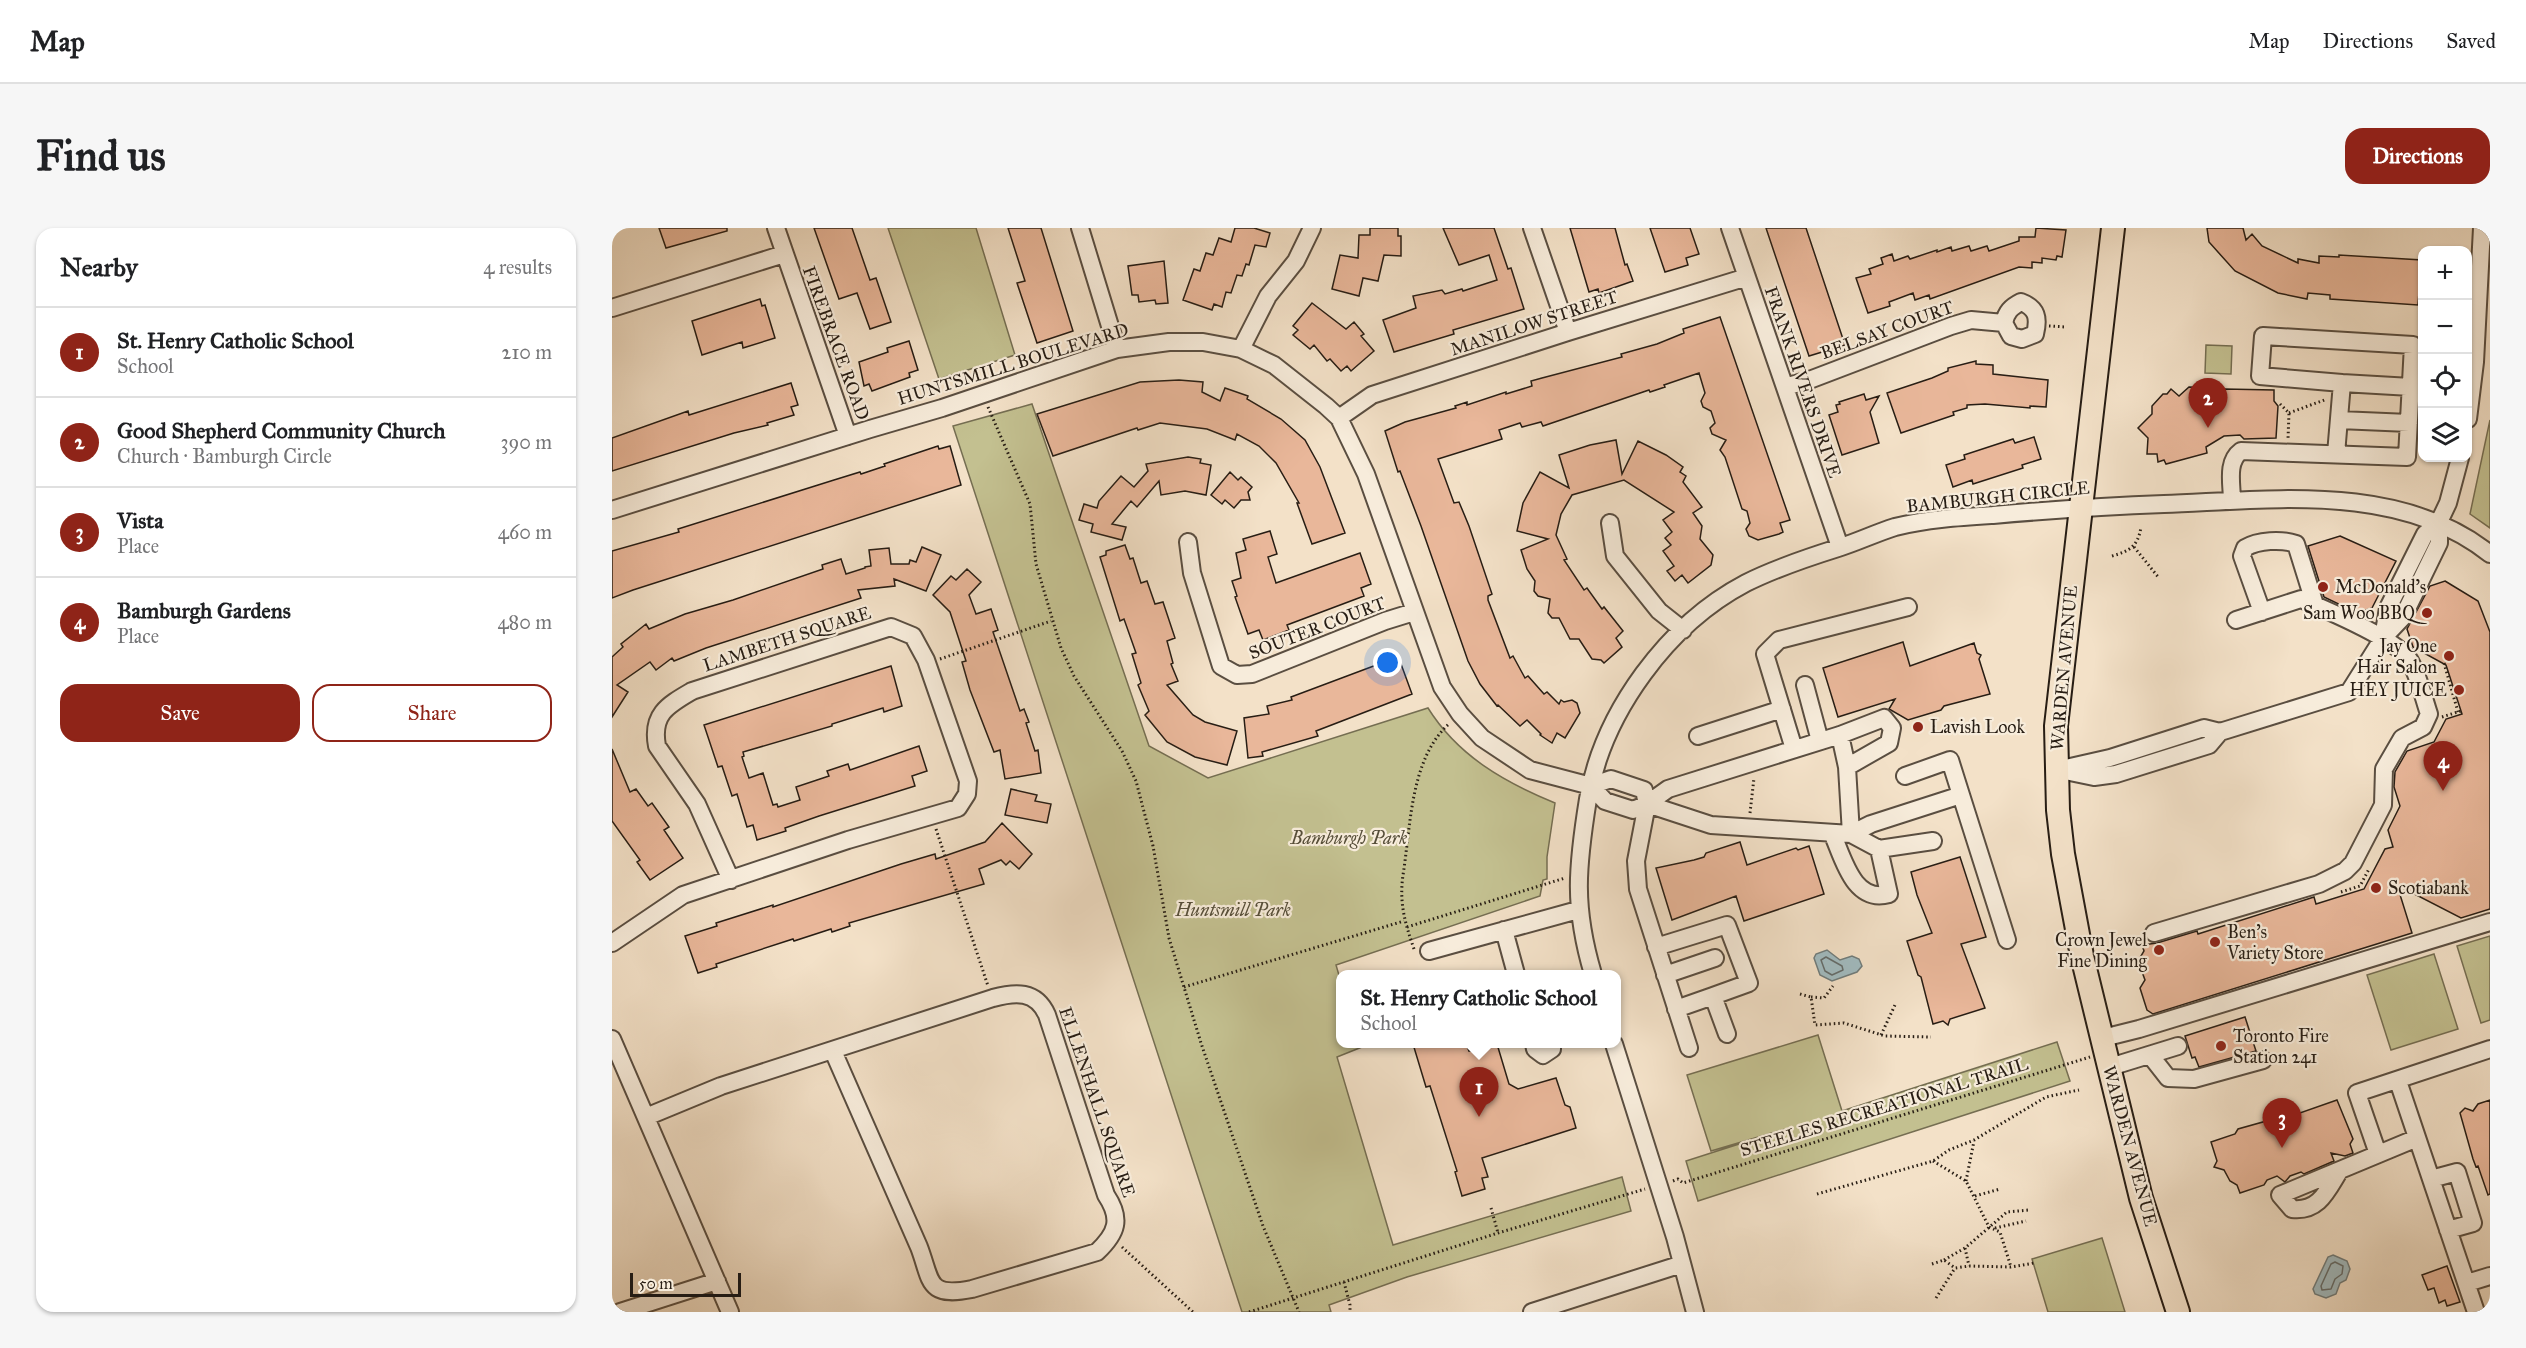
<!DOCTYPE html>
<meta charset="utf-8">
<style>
body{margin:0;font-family:"IM FELL Great Primer",serif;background:#f6f6f6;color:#202124}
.controls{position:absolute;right:18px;top:18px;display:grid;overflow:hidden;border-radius:12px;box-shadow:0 2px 4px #0004}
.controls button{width:54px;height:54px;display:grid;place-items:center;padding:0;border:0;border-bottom:2px solid #e0e0e0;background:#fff;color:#202124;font:30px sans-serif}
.scale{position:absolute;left:18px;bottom:15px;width:111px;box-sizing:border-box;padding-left:6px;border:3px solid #271d14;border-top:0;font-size:16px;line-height:21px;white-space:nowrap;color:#271d14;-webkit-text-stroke:4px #f7ecdb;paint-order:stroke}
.you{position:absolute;left:776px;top:435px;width:21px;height:21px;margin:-15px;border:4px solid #fff;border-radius:50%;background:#1a73e8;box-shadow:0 0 0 9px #1a73e833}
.badge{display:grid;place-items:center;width:39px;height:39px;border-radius:50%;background:#8f2418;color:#fff;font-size:20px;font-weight:700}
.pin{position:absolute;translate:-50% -50px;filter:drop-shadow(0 2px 3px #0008)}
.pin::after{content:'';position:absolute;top:32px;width:21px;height:18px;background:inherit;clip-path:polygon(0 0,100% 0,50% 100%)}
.popup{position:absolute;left:724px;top:742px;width:285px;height:78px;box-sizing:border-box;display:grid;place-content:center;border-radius:12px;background:#fff;filter:drop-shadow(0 2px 4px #0005);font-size:20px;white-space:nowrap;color:#757577}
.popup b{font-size:22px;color:#202124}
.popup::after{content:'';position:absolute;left:50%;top:100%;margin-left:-12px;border:12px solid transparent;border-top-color:#fff}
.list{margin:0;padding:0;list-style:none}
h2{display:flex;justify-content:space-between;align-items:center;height:78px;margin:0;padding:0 24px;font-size:26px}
h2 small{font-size:20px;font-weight:400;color:#757577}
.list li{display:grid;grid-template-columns:39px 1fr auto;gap:18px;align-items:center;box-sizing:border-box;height:90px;padding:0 24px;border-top:2px solid #e0e0e0}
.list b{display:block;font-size:22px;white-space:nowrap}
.list p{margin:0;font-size:20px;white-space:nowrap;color:#757577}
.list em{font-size:20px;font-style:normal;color:#757577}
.actions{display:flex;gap:12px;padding:18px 24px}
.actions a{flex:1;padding:14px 0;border:2px solid #8f2418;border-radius:18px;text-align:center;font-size:21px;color:#8f2418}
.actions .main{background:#8f2418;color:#fff}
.icon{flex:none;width:33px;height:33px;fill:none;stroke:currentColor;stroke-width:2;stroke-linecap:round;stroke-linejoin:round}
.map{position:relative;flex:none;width:1878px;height:1084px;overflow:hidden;border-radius:18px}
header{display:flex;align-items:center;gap:36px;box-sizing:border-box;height:84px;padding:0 30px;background:#fff;border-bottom:2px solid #e0e0e0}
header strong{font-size:28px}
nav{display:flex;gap:33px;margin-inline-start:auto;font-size:21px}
.intro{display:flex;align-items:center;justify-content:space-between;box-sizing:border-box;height:144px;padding:0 36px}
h1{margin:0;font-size:42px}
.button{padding:15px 27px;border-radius:18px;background:#8f2418;color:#fff;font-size:21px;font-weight:700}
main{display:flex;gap:36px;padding:0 36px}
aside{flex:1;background:#fff;border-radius:18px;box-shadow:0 2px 4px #0004}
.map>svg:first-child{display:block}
</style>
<header>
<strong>Map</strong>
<nav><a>Map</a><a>Directions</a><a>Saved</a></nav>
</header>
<div class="intro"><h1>Find us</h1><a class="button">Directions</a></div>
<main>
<aside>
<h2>Nearby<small>4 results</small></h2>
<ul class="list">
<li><span class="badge">1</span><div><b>St. Henry Catholic School</b><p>School</p></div><em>210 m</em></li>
<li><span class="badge">2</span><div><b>Good Shepherd Community Church</b><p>Church · Bamburgh Circle</p></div><em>390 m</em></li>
<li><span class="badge">3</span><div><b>Vista</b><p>Place</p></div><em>460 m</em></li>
<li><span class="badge">4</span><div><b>Bamburgh Gardens</b><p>Place</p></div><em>480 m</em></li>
</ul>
<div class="actions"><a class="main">Save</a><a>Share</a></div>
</aside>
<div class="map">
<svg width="1878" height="1084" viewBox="0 0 1878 1084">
<rect width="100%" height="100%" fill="#f3e1c8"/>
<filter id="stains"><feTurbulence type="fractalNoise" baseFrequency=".00333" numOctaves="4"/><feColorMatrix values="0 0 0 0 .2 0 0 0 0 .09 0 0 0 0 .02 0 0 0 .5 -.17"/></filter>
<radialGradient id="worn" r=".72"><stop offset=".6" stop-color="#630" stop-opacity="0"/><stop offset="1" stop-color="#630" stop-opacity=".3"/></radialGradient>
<path fill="#c3c090" stroke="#756e52" stroke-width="1.5" d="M276,0H364L403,127L327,151Z
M1594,117L1620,118L1619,146L1593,145Z
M420,176L537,518L596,550L816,480C846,528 892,554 943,575L935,629V651L931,652L928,668L724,737L729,754V816H749L750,819L725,829L781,1017L1010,949L1019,983L795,1049L717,1077L719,1084H630L341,198Z
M1878,192V300L1858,286Z
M1878,708V792L1869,795L1845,718Z
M1822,726L1846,801L1779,822L1755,747Z
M1206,807L1230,883L1445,814L1458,853L1086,973L1074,933L1177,900L1099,923L1075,847Z
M1490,1010L1513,1084H1436L1420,1031Z"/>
<path fill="#a1bbc0" stroke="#707c7b" stroke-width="1.5" d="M1215,722L1228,732L1240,728L1247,731L1250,738L1245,744L1220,753L1208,747L1202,730L1204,726Z
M1721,1027L1735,1033L1738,1041L1734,1052L1728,1055L1724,1066L1714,1070L1703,1066L1701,1061L1716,1029Z"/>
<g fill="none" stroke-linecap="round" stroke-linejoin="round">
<path stroke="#646c6a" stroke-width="1.5" d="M1214,729L1230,738L1231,742L1220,747L1213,743L1209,732Z
M1723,1034L1731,1038L1730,1046L1723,1051L1719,1061L1710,1062L1709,1058L1719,1036Z"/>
</g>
<path fill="#e9b79a" stroke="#271d14" stroke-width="1.5" d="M47,0H115V3L54,20Z
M202,0H240L258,52L264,50L279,94L258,101L245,65L227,71Z
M396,0H429L461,103L425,115L405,55L413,53Z
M623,0H642L658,5L654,19L643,17L637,37L634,36L630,48L625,47L619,65L614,64L610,79L602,76L600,82L571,72L582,41L588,43L594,25L601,27L607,10L619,14Z
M758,0H786V8H789V28L772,27L766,53L751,50L747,68L720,61L728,27L746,30L747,7H758Z
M831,0H882L896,41L899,40L912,81L841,102L842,106L782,124L771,92L804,80L801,68L830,62L833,66L850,61L851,63L885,52L877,27L847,37Z
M958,0H1003L1013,37L1015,36L1021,53L987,65L986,61L977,64Z
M1038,0H1078L1087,26L1074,30L1076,37L1053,44Z
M1154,0H1194L1233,117L1197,128Z
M1424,0L1454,2L1450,29L1445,28L1444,32L1430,30V35L1420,34V40L1407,39L1318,71L1317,67L1303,72L1301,65L1277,74L1278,78L1256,85L1244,50L1259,46L1257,41L1271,36L1269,30L1280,26L1282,33L1296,28L1298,31L1325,22V24L1339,19L1340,23L1357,18L1359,23L1375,18L1377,23L1407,13V9H1423Z
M1595,0H1631L1634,12L1640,6L1650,18L1686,35V31L1707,35V28L1727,29V27L1810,32V64H1807L1806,77L1718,71V67L1696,65L1695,71L1666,65L1623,43L1597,14Z
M552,33L556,75L544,76L543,72L527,74L526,67H520L516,38Z
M148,71L150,78L153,77L163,110L131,120L130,114L90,127L80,93Z
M700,75L734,101L742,94L752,106L749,108L762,123L739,143L735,138L729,143L718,131L715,133L702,117L698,121L681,107L686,102L681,98Z
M1108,89L1178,292L1168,295L1171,304L1167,306L1146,312L1137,308L1134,301L1138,295L1135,283L1130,281L1113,229L1108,222L1114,212L1100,206L1098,200L1103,195L1099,183L1091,179L1089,173L1093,165L1087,145L1052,157L1053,159L1038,164L1037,162L931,198L929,194L910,199L908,195L887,202L890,211L826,231L842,275L847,274L857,298L880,366L876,368V372L898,430L901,428L913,450L916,448L932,466L935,464L947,476L949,472L952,474L960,472L965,475L968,485L953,510L945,505L940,515L928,507L929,506L915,492L908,498L886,477L885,478L868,456L856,433L809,298L788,243L786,244L773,203L793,194L844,180L843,178L855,174V177L894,164V166L920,158L919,153L930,150L1010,129L1009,126L1045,116L1072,105L1071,101Z
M297,113L306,142L297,145L298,149L260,163L257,156L252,158L247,134L276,124L275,120Z
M1364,133V136L1381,137V146L1436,152L1434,179L1418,178V180L1373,176L1355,177V180L1341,184L1342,187L1289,205L1275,165L1320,150L1336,143V140Z
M567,152L591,154L590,164L608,173L613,160L636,168L635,171L669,191L693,212L708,239L733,305L700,316L685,275H687L664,235L647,218L625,206L623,212L595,201L548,195L526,202L525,200L441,228L425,186L528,154Z
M179,155L186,177L179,179L182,187L155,195L156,197L122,205L0,243V210L76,183L77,187Z
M1577,159L1601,160L1607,166L1612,161L1662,162V173L1666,178L1664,210L1632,211L1628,207L1612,208L1594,219L1595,225L1554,236L1552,232L1546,234L1545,226H1535L1536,210L1526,200L1540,186V178L1551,166H1555L1559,161L1567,168Z
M1252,166L1254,172L1267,168L1258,184L1267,215L1230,227L1217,187L1226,184L1224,177L1228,176L1227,174Z
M1422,209L1429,231L1410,237L1411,240L1361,256L1360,252L1341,259L1334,237L1353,231L1352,227L1401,211L1403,215Z
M1004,212L1010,246L1026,213L1054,227L1071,239L1068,244L1074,248L1071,254L1090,279L1081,285L1090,298L1088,311L1101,327L1099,337L1076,355L1070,347L1063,353L1055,343L1062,338L1051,323L1059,317L1053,310L1060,304L1051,292L1062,284L1012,252L960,267L949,286L944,307L955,331L952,332L972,362L975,360L990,381L992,379L1011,403L1004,410L1010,419L992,435L989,432L980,431L967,411H958L947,390H940L936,385L938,371L926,368L922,363L923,353L915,341L909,322L936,311L905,303L911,275L928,244L957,260L947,227L978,217Z
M326,218L327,221L338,218L349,257L21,362L0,370V323L67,304L66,301L222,252L248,244L249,246L273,238L272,236Z
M576,229L589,231L588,235L599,237L594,267L573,263L549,267L547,253L525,279L519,273L500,296L514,299L510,312L479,304L481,296L467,292L472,276L485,280L487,273L509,248L522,259L536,243L534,236Z
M618,244L626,252L629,249L640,259L636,264L638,272H629L622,280L613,272L610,276L599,267Z
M658,303L665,326L656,329L664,355L748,325L759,356L749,360L752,368L675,397L677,402L651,412L647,402L636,406L623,369L625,368L620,353L629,350L624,325L634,322L631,311Z
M1728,308L1784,333L1760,380L1745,385L1712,369L1696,318Z
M513,317L518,331L521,330L529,355L535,353L543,376L551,374L563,410L555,413L561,435L559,436L566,453L555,457L581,487L593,494L625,503L615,537L583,529L555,514L533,487L537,483L526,457L529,455L520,426L524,425L512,391L508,393L488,329L494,327V323Z
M310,319L329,327L314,363L282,351L283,358L246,362L249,370L94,420L62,433L60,430L44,442L38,434L5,457L16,464L0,489V429L11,419L9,416L34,396L37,401L73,386L121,372L211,341L210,337L229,331L234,346L253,340V339L259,338L257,322L277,320L279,336H297L298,332L304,334Z
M355,341L369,354L357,367L364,386L379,381L386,402L381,404L408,483L412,481L417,494L414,495L423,523L426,522L429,545L393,551L388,522L382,524L358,462L350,434L354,433L338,384L321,367L339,348L344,352Z
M1833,353L1866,373L1878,404V681L1849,690L1785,657L1800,705L1541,786L1535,782L1528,760L1533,752L1526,733L1532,723L1530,717L1545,715L1585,703L1586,706L1702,669L1704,676L1752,661L1773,621L1781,619L1776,602L1788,578L1782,559L1783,544L1795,523L1822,514L1834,491L1850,486L1834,437L1801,419L1795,401L1818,358Z
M1291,414L1298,438L1362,415L1365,425L1369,427L1367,431L1378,466L1332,478L1329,482L1296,492L1277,481L1283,471L1226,489L1211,440Z
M775,433L778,440L789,436L800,466L704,503L706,508L650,524L651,528L636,530L632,490L657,486L655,478L680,472L679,469Z
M279,438L290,478L272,484L271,480L220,496V498L131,524L132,528L130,529L137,550L151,545L161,577L165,576L166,579L188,572L184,559L217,548L215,543L236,536L238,542L307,518L315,543L300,548L303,558L207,588L173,600L174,603L145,612L141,597L135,599L125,566L120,568L110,538L106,539L92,497Z
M0,521L18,564L24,561L36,578L40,575L57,599L52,602L71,630L38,652L25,634L28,632L0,593Z
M399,561L425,567L423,573L439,576L435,595L393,587Z
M390,595L420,626L407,641L398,633L394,637L389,632L367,641L372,656L237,695L238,698L220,704L219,701L182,713L181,711L104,736L105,739L86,745L73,708L105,698L104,695L161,677V679L289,636L323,626L324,631L373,614Z
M1128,614L1135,637L1184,620L1186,622L1197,618L1212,666L1132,693L1124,668L1060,692L1044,640L1082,632L1092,629L1094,625Z
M1348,629L1374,709L1349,716L1373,780L1338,791L1336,797L1331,793L1321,796L1309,749L1306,747L1295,713L1320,705L1305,667L1299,644Z
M1633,789L1644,823L1587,839L1583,829L1580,830L1573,808Z
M801,816H854L857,823L885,816L897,856L906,861L944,850L953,877L958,879L964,900L870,930L876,949L870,950L873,961L850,968L843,944L845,943L818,858L814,859Z
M1725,872L1741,911L1738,916L1741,925L1733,928L1719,925L1722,933L1692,946L1689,944L1678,948L1673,954L1665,948L1655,952L1652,957L1628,965L1625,957L1618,953L1612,942L1602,939L1605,933L1599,914L1623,906L1626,901L1665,890L1669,885L1680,881L1688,885Z
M1878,872V966L1876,967L1866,938L1864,939L1861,931L1848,885L1853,880L1861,883L1866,876Z
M1835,1038L1848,1074L1835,1078L1833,1072L1827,1075L1822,1060L1816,1062L1810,1047Z"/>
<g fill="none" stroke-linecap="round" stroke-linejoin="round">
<g stroke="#5a4e41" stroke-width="20">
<path id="minor" d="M164,0L236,208
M468,0L505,121
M920,0L956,104
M1118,0L1228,319
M0,80L172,26
M629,121L656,68L684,33L700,0
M1173,159L1200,151L1339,98L1359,92L1392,95L1399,108L1410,111L1423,106C1427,90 1425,80 1409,74C1399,79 1394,84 1392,95
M727,190L760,167L956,104L1135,49
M1856,191L1863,134L1870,0
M1727,192L1797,195
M1724,226L1730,155L1799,159L1810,162
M1620,273C1620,256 1614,234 1629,223L1795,229L1801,117L1651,108L1648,148L1730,155
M0,282L258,201L330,180L505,121L557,114H591L629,121L662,137L714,178L727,190L754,246L830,459L848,486L870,510L918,542L979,558L999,551L1032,562L1035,576L1024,633L1026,661L1077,820
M998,295L1003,328L1047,383L1071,402
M576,314L580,345L609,438L625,447L640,446L773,393L802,384
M1650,384L1630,328L1633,320C1646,312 1670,311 1684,316L1703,377
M1771,410L1776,380L1813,306L1827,294L1836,275L1848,230
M1193,457L1208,513
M1228,507L1235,539L1239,606
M1086,508L1170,481
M1182,521L1153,426L1167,412L1296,379
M1445,542L1498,530L1592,500L1608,504L1737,464L1771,410L1791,389L1827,315V294
M1453,543L1482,549L1504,546L1597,517L1608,504
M1293,548L1338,532L1349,567
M979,558L993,573L1021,582L1035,576L1056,561L1228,507L1272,490L1280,500L1277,515L1235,539
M1035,576L1099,597L1239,606L1267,621L1321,613
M1220,605C1231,629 1241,676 1277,666L1267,621
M1239,606L1259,596L1349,567L1395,712
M892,702L904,746
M1542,705L1707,656L1733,643L1741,635L1771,577L1772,541L1790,510L1811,499L1817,486C1811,468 1807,449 1798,433C1787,412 1712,381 1689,371L1624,392
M0,715L71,667L236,612L346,580L355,566L356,553L314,432L301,408L279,399L80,463C56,477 39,486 45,518L85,576L119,652
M1044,719L1115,697L1137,755L1101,768
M817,723L966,682
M981,746C961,679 965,639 976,571C991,484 1056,396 1134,355C1164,340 1194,330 1226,320C1245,314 1264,305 1283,299C1315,291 1349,289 1381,287C1438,282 1495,278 1552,276C1660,272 1788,254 1878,326
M1053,747L1103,730
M1064,781L1101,768L1115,806
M1491,810L1527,801L1878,694
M0,811L118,1084
M922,816L923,821L931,827L940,821V816
M1002,816L1063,1009L1083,1084
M1538,827L1556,850L1582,851L1651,832
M1498,839L1566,818
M1786,853L1819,951L1845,944L1861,995L1836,1002
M34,889L109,858L381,770C403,764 424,762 435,787L494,967C510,991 505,1005 485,1024L360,1061C314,1070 320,1053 307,1019L221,823
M1766,926L1745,865L1878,821
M1728,942C1715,963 1707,984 1680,981L1668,967C1714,948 1759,929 1805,910
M1819,951L1864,1084
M1855,1055L1878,1048
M8,1084L105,1053
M920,1084L1070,1036"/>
</g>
<g stroke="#271d14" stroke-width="26">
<path id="major" d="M1501,0L1444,498L1446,582L1451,626L1470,728L1529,970L1566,1084"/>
</g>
<path stroke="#271d14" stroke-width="3" stroke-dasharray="1.5 3" stroke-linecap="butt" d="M1437,98L1454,99
M1668,176L1677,185L1676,211
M376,179L418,276L424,336L449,420L462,448L510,523L524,553L541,618L557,710L589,815L651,998L687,1084
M1677,185L1715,171
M1522,319L1547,350
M1500,328C1518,323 1526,318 1529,299
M328,431L439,393
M1832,435L1846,484
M1830,489L1849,483
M1138,585L1142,550
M324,601L376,758
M1729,664L1748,658L1757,641
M795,699L953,650
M1507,718L1528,711
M802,721C793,695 787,675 791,647C799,597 798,530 838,495
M572,759L792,693
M1188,766L1199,769L1203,797L1232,795L1273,808L1319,809
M1199,769L1212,770L1221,758
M1269,807L1283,777
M1321,933L1354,953L1377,999L1388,1004L1399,1039
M1061,953L1066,951L1071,955L1478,829
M1354,953L1362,913
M1205,966L1321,933L1337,922L1362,912L1434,869L1467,862
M1363,968L1388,961
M879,980L886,1005
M1383,1000L1414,993
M510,1019L581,1084
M1353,1020L1357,1038
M1332,1032L1353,1020L1395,984L1417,982
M1320,1036L1332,1032L1343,1040L1357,1038L1399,1039L1422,1035
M732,1054L738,1077V1084
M1324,1070L1343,1040
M637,1084L886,1005L1033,961"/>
<use href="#minor" stroke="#f7ecdb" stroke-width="16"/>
<use href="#major" stroke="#f3e1c8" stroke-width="22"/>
</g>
<g fill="#8f2418" stroke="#f7ecdb" stroke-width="2">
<circle cx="1711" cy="359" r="6"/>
<circle cx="1815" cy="385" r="6"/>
<circle cx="1837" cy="428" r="6"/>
<circle cx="1847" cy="462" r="6"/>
<circle cx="1306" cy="499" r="6"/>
<circle cx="1764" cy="660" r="6"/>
<circle cx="1603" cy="714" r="6"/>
<circle cx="1547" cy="722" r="6"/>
<circle cx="1609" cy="818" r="6"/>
</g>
<g text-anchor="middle" stroke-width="4.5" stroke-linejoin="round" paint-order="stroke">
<g font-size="18" fill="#271d14" stroke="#f7ecdb">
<text transform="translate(922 95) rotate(-18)" y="6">MANILOW STREET</text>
<text transform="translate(1275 102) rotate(-20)" y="6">BELSAY COURT</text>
<text transform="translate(224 115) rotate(70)" y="6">FIREBRACE ROAD</text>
<text transform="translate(401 136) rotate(-17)" y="6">HUNTSMILL BOULEVARD</text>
<text transform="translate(1191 154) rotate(71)" y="6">FRANK RIVERS DRIVE</text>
<text transform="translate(1386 269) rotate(-6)" y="6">BAMBURGH CIRCLE</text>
<text transform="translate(705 400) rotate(-21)" y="6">SOUTER COURT</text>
<text transform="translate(175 411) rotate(-18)" y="6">LAMBETH SQUARE</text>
<text transform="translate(1452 440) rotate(-85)" y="6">WARDEN AVENUE</text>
<text transform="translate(485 874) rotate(71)" y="6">ELLENHALL SQUARE</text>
<text transform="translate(1272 879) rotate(-17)" y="6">STEELES RECREATIONAL TRAIL</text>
<text transform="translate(1518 918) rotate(75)" y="6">WARDEN AVENUE</text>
</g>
<g font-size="18" fill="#271d14" stroke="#f7ecdb" text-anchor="start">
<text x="1723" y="365">McDonald's</text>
<text x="1803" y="391" text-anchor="end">Sam Woo BBQ</text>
<text x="1825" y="424" text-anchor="end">Jay One<tspan x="1825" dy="21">Hair Salon</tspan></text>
<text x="1835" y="468" text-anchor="end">HEY JUICE</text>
<text x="1318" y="505">Lavish Look</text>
<text x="1776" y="666">Scotiabank</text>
<text x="1615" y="710">Ben's<tspan x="1615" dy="21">Variety Store</tspan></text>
<text x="1535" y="718" text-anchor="end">Crown Jewel<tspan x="1535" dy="21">Fine Dining</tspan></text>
<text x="1621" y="814">Toronto Fire<tspan x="1621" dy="21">Station 241</tspan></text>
</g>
<g font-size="18" font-style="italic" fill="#564e39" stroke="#f7ecdb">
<text x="737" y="616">Bamburgh Park</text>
<text x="621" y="688">Huntsmill Park</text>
</g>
</g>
<rect width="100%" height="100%" filter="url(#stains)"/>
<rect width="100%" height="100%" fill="url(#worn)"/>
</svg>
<div class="controls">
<button>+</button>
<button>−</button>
<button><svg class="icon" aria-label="locate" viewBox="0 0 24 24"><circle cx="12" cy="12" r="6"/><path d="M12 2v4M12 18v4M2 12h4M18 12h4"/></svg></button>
<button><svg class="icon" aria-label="layers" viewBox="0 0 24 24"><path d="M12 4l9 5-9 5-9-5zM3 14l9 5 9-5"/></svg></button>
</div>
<div class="scale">50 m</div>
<div class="you"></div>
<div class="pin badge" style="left:867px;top:889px">1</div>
<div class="popup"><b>St. Henry Catholic School</b>School</div>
<div class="pin badge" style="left:1596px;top:200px">2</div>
<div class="pin badge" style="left:1670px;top:920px">3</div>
<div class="pin badge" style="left:1831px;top:563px">4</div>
</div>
</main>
